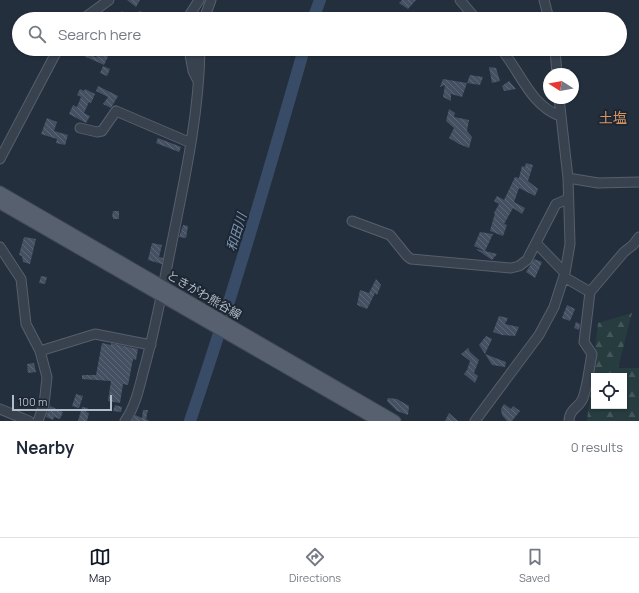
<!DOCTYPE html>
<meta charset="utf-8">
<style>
body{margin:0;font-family:Manrope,"Noto Sans JP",sans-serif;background:#f2f2f3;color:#1f2937}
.controls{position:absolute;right:12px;bottom:12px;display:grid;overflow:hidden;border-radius:0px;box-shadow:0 1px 3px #0004}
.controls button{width:36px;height:36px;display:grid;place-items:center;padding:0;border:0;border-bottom:1px solid #e0e1e3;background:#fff;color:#1f2937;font:20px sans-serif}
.compass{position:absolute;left:543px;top:68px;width:36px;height:36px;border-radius:50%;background:#fff;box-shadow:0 1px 3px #0004;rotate:281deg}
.scale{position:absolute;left:12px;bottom:10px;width:100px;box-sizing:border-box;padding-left:4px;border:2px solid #b4bcc9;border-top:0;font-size:11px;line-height:14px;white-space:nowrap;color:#b4bcc9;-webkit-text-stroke:3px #1d2633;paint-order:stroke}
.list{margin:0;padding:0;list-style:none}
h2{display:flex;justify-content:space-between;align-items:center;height:52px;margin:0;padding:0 16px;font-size:17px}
h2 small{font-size:13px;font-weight:400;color:#747a83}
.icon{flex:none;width:22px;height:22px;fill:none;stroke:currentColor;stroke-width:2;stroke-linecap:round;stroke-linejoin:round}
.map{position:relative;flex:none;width:639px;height:421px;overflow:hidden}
.search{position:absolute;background:#fff;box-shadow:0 1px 3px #0004;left:12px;right:12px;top:12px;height:44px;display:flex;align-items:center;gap:10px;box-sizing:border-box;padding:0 14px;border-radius:22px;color:#747a83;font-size:15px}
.sheet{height:116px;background:#fff}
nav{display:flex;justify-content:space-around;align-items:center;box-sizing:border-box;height:56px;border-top:1px solid #e0e1e3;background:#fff;font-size:11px;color:#747a83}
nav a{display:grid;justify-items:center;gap:2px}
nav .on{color:#111827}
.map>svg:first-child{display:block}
</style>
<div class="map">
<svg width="639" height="421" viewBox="0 0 639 421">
<defs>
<pattern id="forest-firs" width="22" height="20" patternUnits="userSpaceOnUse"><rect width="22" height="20" fill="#263c3f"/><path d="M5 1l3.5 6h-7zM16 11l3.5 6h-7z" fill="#435659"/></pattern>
<pattern id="building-back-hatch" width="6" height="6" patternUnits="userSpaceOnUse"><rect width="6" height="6" fill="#455162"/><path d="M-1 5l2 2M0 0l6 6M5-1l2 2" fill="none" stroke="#5d6877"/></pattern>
</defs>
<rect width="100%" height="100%" fill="#242f3e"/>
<path fill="url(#forest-firs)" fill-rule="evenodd" d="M632,313L618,368H639V421H587L598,323ZM594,376H624V406H594Z"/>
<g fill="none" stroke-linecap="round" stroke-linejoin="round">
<path stroke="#394c67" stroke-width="12" d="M313,19L320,0
M190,421C232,298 268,174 304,49"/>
</g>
<path fill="url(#building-back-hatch)" d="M127,0H140L136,7Z
M402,0H416L408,9L399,3Z
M122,11L133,19H116Z
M139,11L148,14L150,19H135Z
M100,49H124L121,56L110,52L104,65L84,56L85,53L96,57Z
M103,66L110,69L107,76L100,73Z
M489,67L496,68L500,81L492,83Z
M470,75L483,77L480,85L467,83Z
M443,79L467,83L462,97L451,94V101L443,97L445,85L440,87Z
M509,81L516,89L504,91L502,86Z
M98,86L118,96L111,108L103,104L108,97L96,91Z
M80,89L84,91L85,89L95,94L91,103L89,102L84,113L90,116L86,123L69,114L73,105L77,107L81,97L77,95Z
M449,109L455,113L454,117L469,120L467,131L472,137L469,148L459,144L449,138L454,128L446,121Z
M47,118L57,122L54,131L68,135L65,145L56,143L57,139L41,134Z
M158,138L181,147L179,152L156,143Z
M526,163L533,165L528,181L538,189L535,196L519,188L514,202L525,208L522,214L513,208L504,224L507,225L503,236L490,231L495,213H494L499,204L494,201L497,196L504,200L515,177L519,178L522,166L525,167Z
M113,211H119V219H113V217H112Z
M183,225L188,226L186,238L179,237Z
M480,232L493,234L485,251L474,246Z
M24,237L36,239L30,264L23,262L22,256L19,255Z
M152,243L162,245L159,257L163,258L162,264L148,260Z
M476,249L485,251L497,254L492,260Z
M534,259L542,262L535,278L526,272Z
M41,276L47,277L45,284L39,283Z
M376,279L381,285L377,295L375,293L367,309L357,305L360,290L369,293Z
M567,305L575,309L570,321L562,318Z
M499,316L508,318L505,324L519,327L515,336L502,335L493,332Z
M576,322L580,324L579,330L574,328Z
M486,336L492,339L485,354L479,345Z
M102,343L111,345V343L138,349L136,360L133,359L128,385L123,384L120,403L108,401L111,381L82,379V375H96Z
M468,348L470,352L479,360L474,373L478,376L475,383L464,374L467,370L470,361L461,354Z
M485,354L506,362L505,367L492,365Z
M34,363L36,372L28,373L27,364Z
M76,394L83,396L79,408L72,406Z
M388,398L397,399L409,406L408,415L397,411L387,401Z
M504,404L511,409L513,406L520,411L512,421H507L502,415L501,409Z
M115,405L122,407L121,412L113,411Z
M50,406L63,412L60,419L54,417L53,420L46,417Z
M82,407L88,408L86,412L89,413L87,421H78Z
M143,410H148L146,419L149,421H132L135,415L142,418Z
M449,413L458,421H445Z"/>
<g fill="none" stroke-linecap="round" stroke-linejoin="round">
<g stroke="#565f6c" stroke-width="11">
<path id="minor" d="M460,0L476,19
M544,0L549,19
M83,19L109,0
M188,19L189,16L199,0
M204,19L211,0
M189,49L193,71L198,81
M501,49C520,71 530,105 560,116
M555,49L557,74
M80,128L97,132L102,131L116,111L191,143
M0,159L58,49
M568,178L598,183L639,182
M352,221L390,235L407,256L411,259L511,268L519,266L527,260L556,204L568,199
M536,243L565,273
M0,247L21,279L26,324L40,351L47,377L44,405L38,421
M564,277L590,292
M40,351L95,334L151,345
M0,409L29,421
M125,421C135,407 139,389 143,373C153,338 160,303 167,267C181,195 199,122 200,49
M475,421L539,335L554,307L565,273L570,244L568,178L559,98
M569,421C569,409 580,407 583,398C588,384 589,368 592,354L584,342L590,292L624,252L633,245L639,237"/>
</g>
<g stroke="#414a57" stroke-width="13">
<path id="major" d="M0,192L395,421
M0,203L379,421"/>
</g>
<use href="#minor" stroke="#38414e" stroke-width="9"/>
<use href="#major" stroke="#56606e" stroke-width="11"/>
</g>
<g text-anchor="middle" stroke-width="4" stroke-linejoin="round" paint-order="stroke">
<g font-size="12" fill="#b4bcc9" stroke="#1d2633">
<text transform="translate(204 295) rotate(30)" y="4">ときがわ熊谷線</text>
</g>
<g font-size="13" font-style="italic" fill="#7c92b1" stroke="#1d2633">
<text transform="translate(236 232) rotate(-73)" y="5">和田川</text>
</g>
<g font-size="14" fill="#d59563" stroke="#1d2633">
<text x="613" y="123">土塩</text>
</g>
</g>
</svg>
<div class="controls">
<button><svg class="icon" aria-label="locate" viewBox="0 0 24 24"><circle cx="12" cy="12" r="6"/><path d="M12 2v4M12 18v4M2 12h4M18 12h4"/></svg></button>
</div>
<svg class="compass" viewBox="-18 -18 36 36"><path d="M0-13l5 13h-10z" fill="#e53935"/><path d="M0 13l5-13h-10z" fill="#747a83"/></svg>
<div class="scale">100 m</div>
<div class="search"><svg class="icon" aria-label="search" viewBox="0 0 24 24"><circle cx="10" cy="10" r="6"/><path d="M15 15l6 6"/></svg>Search here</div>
</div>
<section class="sheet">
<h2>Nearby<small>0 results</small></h2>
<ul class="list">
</ul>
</section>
<nav>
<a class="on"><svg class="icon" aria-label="map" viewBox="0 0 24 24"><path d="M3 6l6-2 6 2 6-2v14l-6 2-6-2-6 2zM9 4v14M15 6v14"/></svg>Map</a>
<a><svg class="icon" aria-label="directions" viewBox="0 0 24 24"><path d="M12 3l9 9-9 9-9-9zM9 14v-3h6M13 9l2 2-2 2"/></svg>Directions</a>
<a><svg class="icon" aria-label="saved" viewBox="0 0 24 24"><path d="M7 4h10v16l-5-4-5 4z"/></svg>Saved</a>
</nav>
